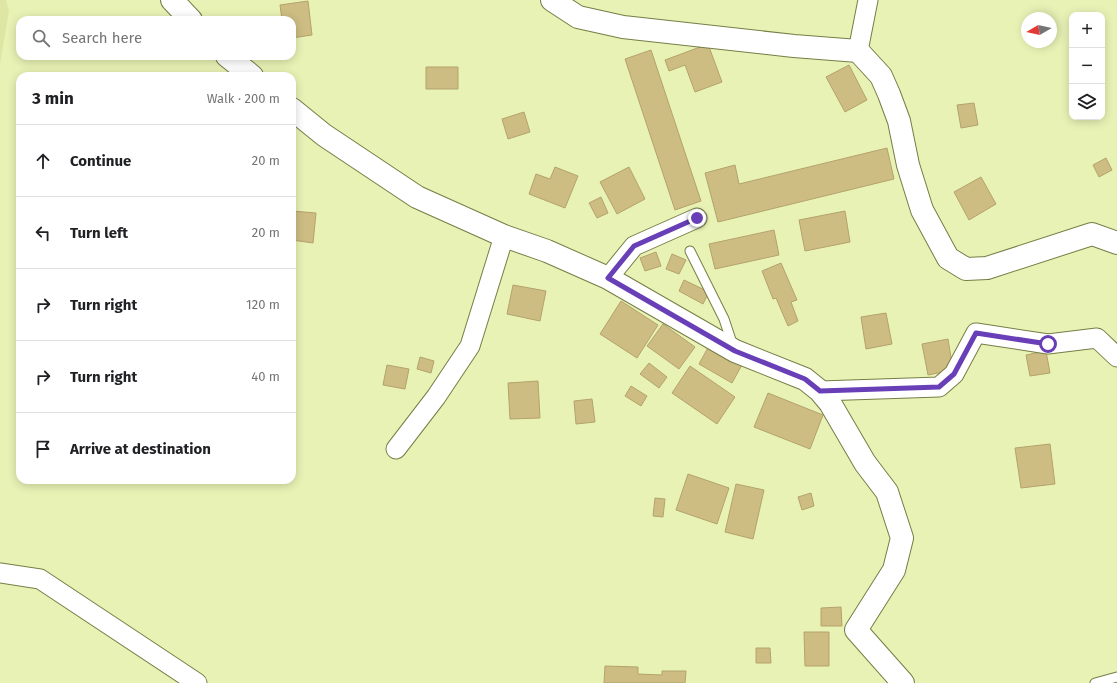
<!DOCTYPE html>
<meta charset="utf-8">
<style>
body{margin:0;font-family:"Fira Sans",sans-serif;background:#f2f2f2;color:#202124}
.controls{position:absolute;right:12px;top:12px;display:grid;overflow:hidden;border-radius:8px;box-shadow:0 2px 10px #0003}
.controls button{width:36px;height:36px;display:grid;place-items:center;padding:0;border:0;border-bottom:1px solid #e0e0e0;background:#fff;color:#202124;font:20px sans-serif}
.compass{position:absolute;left:1021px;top:12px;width:36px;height:36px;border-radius:50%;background:#fff;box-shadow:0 2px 10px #0003;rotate:261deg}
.stop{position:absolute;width:12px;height:12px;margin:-9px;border:3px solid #683fb7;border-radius:50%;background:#fff}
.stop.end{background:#683fb7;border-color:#fff;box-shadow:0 1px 4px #0008}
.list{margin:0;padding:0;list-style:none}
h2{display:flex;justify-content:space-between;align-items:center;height:52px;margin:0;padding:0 16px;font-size:17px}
h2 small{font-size:13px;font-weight:400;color:#757577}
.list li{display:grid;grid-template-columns:26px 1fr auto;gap:12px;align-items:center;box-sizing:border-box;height:72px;padding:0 16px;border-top:1px solid #e0e0e0}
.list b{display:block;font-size:15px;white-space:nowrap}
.list em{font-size:13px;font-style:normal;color:#757577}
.icon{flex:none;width:22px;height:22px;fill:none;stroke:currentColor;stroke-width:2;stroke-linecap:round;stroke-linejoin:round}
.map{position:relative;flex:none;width:1117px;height:683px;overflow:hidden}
.search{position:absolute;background:#fff;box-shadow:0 2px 10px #0003;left:16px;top:16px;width:280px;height:44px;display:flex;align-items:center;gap:10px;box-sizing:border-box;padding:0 14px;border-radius:12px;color:#757577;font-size:15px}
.panel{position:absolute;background:#fff;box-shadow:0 2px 10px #0003;left:16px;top:72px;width:280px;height:412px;border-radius:12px}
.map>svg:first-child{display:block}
</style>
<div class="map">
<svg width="1117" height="683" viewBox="0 0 1117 683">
<rect width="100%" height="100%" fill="#e9f2b5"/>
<path fill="#dde6a3" d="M0,0H6L9,11L0,64Z"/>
<path fill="#cdbd83" stroke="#b3a36a" d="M308,1L312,35L292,38V20H282L280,5Z
M708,44L722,82L695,92L685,65L669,71L665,60Z
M651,50L701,201L675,210L625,59Z
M849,65L867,100L845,112L826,77Z
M426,67H458V89H426Z
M974,103L978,125L961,128L957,105Z
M524,112L530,132L508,139L502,119Z
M887,148L894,179L718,222L705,173L735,165L739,184Z
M1106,158L1112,170L1099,177L1093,165Z
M555,167L578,176L565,208L529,194L536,174L550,179Z
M629,167L645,199L617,214L600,182Z
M981,177L996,204L969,220L954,192Z
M601,197L608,213L597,218L589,203Z
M292,211L316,213L313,243L292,240Z
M845,211L850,242L805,251L799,220Z
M774,230L779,255L715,269L709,244Z
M656,252L661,266L645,271L640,258Z
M672,254L686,260L679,274L666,269Z
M781,263L797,300L791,302L798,321L788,326L776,298L773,299L762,271Z
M684,280L709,292L703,304L679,291Z
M513,285L546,291L540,321L507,314Z
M621,301L658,325L637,358L600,334Z
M886,313L892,344L866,349L861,317Z
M663,324L695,347L679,369L647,346Z
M948,339L953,370L928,375L922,344Z
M710,344L743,363L732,383L699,364Z
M1046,351L1050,373L1030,376L1026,355Z
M420,357L434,361L431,373L417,369Z
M649,363L667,377L659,388L640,374Z
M387,365L409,369L405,389L383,385Z
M690,366L735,397L717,424L672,393Z
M538,381L540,418L510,419L508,383Z
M631,386L647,396L641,406L625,396Z
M768,393L823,415L810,449L754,427Z
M592,399L595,422L576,424L574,401Z
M1050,444L1055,484L1021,488L1015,448Z
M688,474L729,488L717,524L676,510Z
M736,484L764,490L753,539L725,532Z
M811,493L814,506L802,510L798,497Z
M655,498L665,499L663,517L653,516Z
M841,607L842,626H821V608Z
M804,632H829V666H805Z
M756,648H770L771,663H756Z
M605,666L638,667V674L662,675V671H686L685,683H604Z"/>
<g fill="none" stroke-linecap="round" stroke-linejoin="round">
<g stroke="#767d45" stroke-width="11">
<path id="lane" d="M690,251L724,319L733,346
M1095,683L1117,677"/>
</g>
<g stroke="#767d45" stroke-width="21">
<path id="street" d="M858,51L868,0
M608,278L634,246L697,218
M820,391L939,387L954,374L976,333L1048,344L1097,338L1117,357
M396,449L436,397L470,346L504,236
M0,573L40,579L197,683"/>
</g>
<g stroke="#767d45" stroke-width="24">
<path id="secondary" d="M172,0L191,20
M552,0L578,17L623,27L794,46L858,51L881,76L889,94L899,121L908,165L922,210L948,258L966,269L987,268L1092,234L1117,243
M227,56L252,76
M292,109L324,135L417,197L504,236L547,251L608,278L735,351L805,379L820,391L830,403L865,463L887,492L902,538L894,570L856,630L903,683"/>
</g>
<use href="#lane" stroke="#fff" stroke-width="9"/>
<use href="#street" stroke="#fff" stroke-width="19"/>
<use href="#secondary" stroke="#fff" stroke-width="22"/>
</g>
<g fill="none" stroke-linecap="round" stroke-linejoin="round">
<path stroke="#683fb7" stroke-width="5" d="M697,218L634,246L608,278L735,351L805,379L820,391L939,387L954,374L976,333L1048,344"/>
</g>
</svg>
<div class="controls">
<button>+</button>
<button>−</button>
<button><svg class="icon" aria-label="layers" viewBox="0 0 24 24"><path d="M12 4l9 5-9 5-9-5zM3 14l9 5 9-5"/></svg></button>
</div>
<svg class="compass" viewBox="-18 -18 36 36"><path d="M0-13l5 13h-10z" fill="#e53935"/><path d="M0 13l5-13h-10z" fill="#757577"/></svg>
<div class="stop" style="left:1048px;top:344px"></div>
<div class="stop end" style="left:697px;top:218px"></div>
<div class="search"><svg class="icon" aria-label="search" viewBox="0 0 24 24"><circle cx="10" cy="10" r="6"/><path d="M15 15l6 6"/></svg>Search here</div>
<section class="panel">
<h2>3 min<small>Walk · 200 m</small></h2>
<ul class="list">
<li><svg class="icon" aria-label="ahead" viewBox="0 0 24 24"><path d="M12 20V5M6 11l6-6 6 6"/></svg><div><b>Continue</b></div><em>20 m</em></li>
<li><svg class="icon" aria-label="left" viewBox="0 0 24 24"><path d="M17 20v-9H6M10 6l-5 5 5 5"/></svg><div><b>Turn left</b></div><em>20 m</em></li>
<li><svg class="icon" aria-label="right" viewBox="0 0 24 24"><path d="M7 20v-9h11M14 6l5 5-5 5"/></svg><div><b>Turn right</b></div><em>120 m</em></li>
<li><svg class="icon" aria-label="right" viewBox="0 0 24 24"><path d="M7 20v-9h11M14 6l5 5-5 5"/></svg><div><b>Turn right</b></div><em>40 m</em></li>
<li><svg class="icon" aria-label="arrive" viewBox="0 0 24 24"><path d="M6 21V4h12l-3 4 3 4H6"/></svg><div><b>Arrive at destination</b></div></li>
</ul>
</section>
</div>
